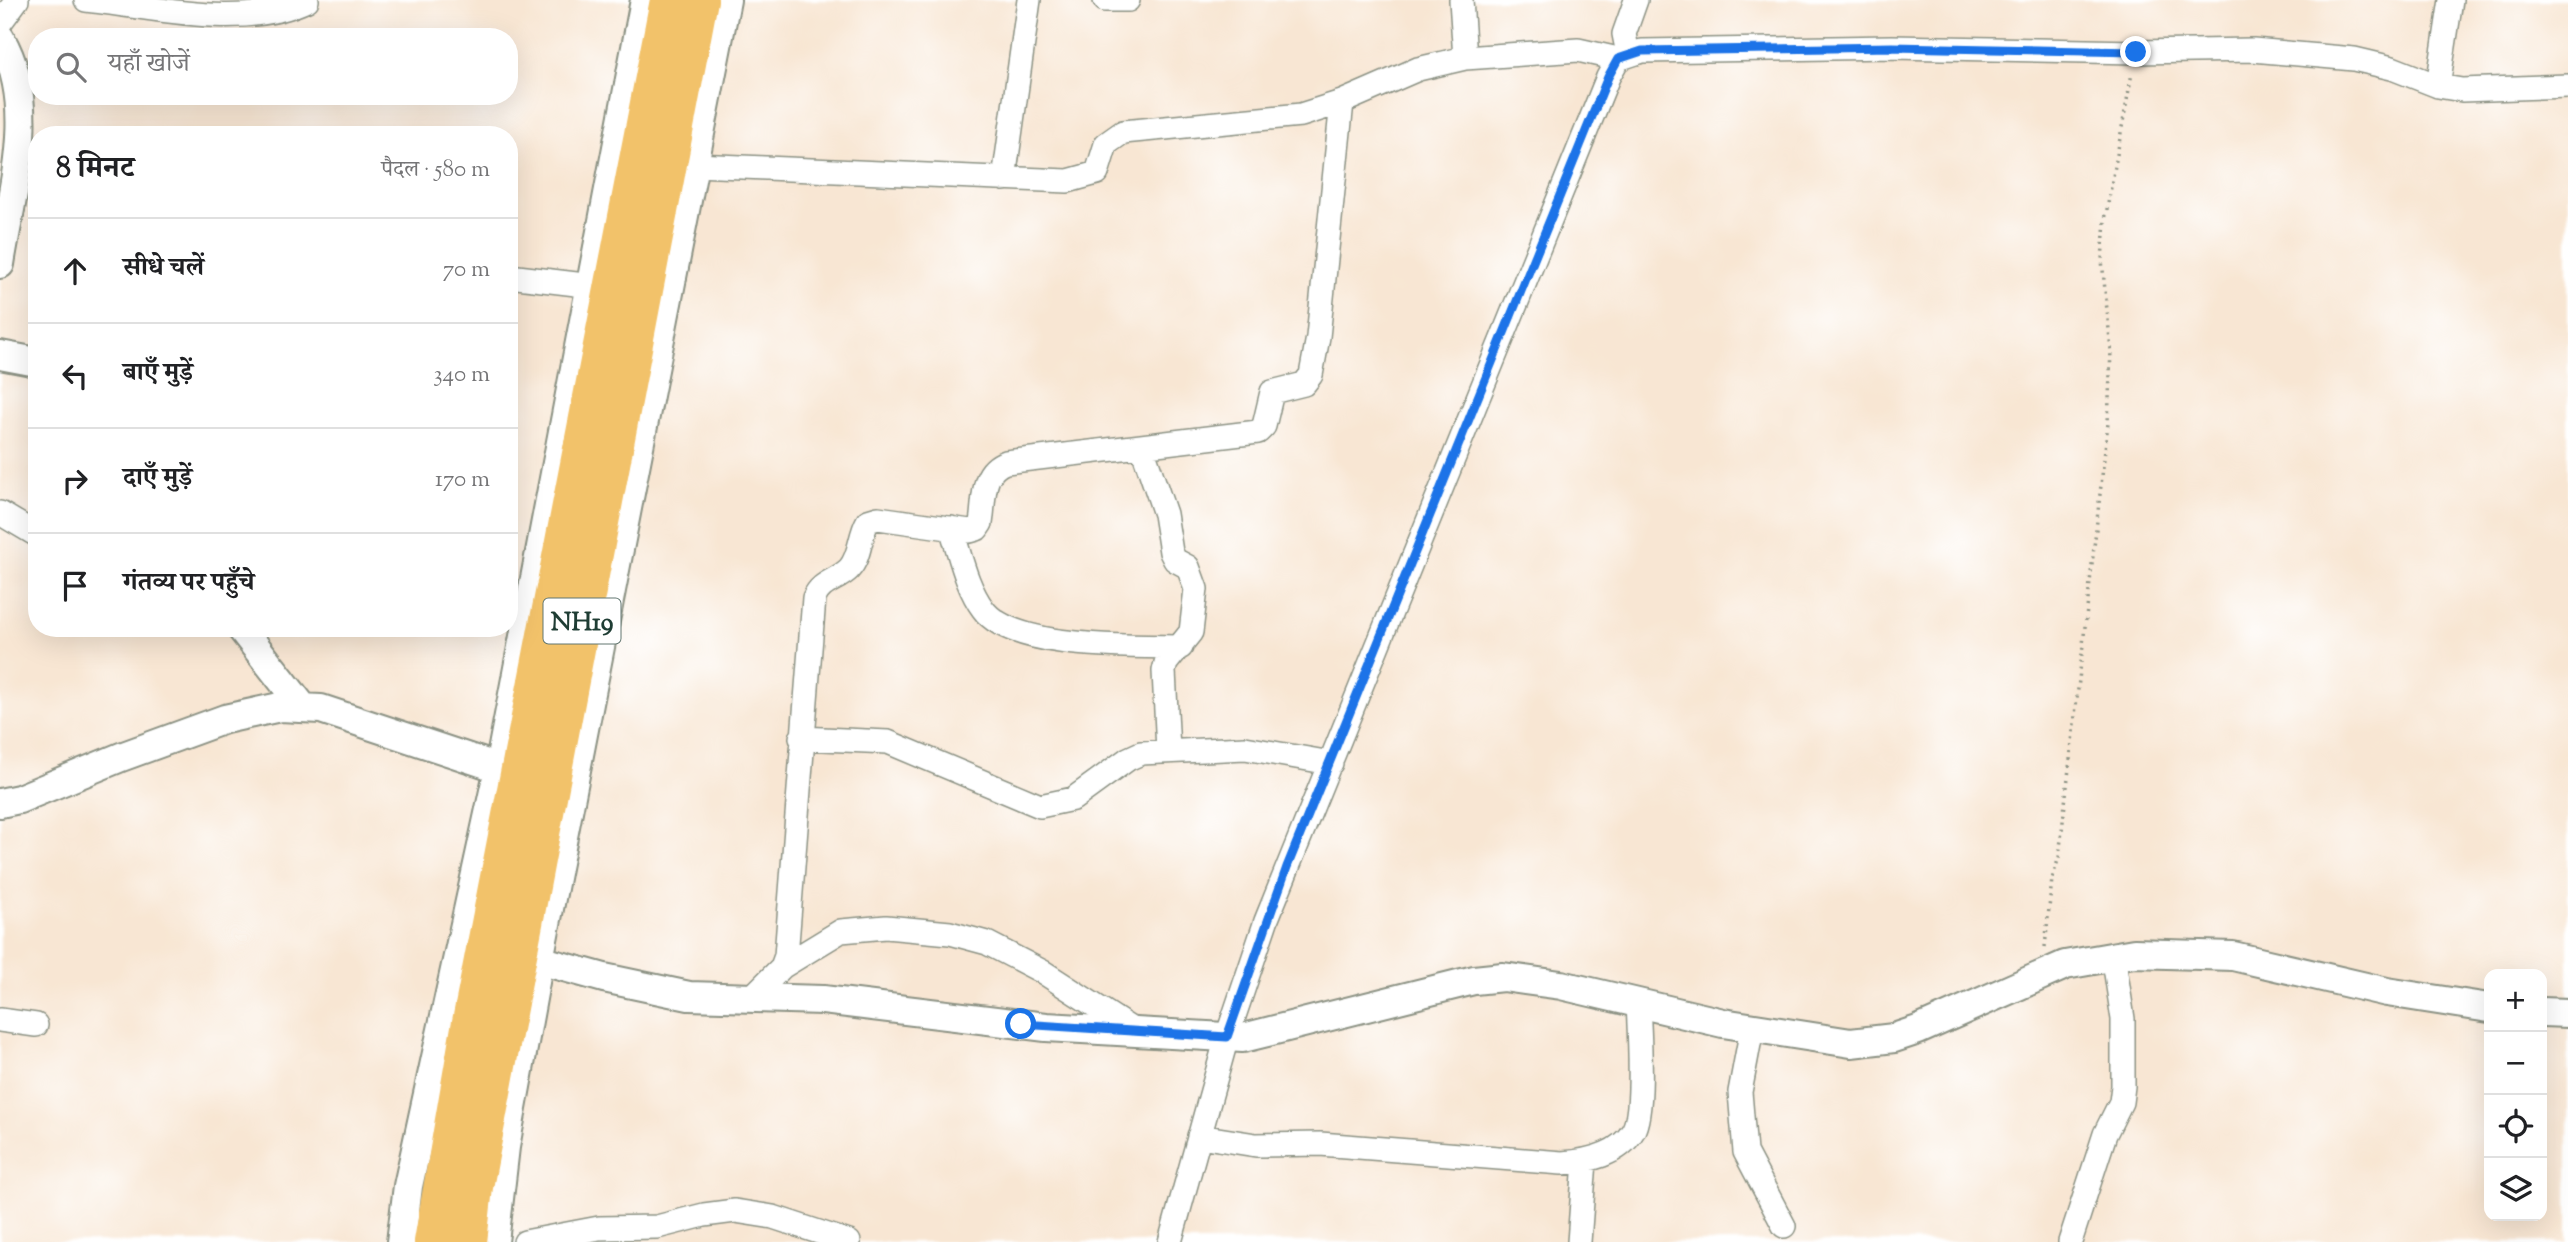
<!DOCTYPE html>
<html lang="hi">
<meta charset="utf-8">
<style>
body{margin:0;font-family:"Sorts Mill Goudy","Noto Serif Devanagari",serif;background:#f6f6f6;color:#202124}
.controls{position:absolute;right:21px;bottom:21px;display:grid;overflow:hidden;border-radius:14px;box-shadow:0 7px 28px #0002}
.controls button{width:63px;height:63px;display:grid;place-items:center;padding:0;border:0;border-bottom:2px solid #e0e0e0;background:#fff;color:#202124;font:35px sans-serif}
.stop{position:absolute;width:21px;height:21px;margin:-16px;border:5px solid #1a73e8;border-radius:50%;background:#fff}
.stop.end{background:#1a73e8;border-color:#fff;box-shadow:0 2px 7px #0008}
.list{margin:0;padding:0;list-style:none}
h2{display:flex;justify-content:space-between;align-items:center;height:91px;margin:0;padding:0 28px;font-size:30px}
h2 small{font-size:23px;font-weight:400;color:#757577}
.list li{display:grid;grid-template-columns:46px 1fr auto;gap:21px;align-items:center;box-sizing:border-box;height:105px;padding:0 28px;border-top:2px solid #e0e0e0}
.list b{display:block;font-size:26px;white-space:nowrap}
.list em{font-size:23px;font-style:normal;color:#757577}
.icon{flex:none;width:38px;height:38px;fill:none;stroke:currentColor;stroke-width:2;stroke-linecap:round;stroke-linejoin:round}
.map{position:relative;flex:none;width:2568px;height:1242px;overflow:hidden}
.search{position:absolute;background:#fff;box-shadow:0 7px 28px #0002;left:28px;top:28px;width:490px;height:77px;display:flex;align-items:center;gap:18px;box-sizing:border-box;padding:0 24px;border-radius:28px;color:#757577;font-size:26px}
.panel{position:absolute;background:#fff;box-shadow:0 7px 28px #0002;left:28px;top:126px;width:490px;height:511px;border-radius:28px}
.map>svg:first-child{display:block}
</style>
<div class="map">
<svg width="2568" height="1242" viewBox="0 0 2568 1242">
<rect width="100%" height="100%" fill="#fff"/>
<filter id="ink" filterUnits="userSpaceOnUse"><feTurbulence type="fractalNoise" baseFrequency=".0143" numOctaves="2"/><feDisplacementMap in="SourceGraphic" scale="14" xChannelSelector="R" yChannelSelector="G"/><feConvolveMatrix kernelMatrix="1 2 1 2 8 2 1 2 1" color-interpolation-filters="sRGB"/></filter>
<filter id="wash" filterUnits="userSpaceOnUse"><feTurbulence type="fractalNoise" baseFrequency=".00686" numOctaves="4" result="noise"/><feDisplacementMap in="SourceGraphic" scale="28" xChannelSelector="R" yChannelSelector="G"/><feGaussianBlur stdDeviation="1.57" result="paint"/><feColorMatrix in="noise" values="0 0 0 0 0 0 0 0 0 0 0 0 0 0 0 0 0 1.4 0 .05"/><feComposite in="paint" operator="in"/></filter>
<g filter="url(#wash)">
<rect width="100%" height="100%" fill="#f8e6d3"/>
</g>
<g filter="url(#ink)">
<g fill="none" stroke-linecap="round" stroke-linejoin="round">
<g stroke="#8c9284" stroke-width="26">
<path id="minor" d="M86,0C154,7 243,31 307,0
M1105,0H1128
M1461,0L1465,58
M0,23L17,0
M1628,54L1624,34L1636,0
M2438,86L2451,0
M694,165L1068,181L1097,173L1106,144L1123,132L1301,115L1342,102L1418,69L1465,58L1578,50L1618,59
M1004,179L1029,0
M509,276L593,286
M1142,447L1165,514L1171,552L1175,560L1188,567L1196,589L1191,632L1166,663L1164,671L1168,751
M0,513L37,535
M951,528C960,554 966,586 983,609C1012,650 1133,646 1181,647
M801,738L888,742L1040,806L1073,799L1128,759L1141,753L1245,748L1331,763
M782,967L841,931L886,927L950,933L987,943L1043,972L1134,1031
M752,997L782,967L786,956L814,598C821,581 837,581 849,569C861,556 859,536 868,521L878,518L970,531L977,529L981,523C985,500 980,471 1006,462L1258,432L1264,426L1272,392L1304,384L1311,375L1318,337L1342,102
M0,1020L36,1025
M1752,1028L1740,1092L1745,1152L1784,1226
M1199,1136L1256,1145L1320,1144L1562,1163C1588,1161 1619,1155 1633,1131C1645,1111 1639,1029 1638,1002
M525,1242L599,1228L657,1227L704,1215L735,1211L773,1217L849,1242
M1170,1242L1227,1037L1266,921L1608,77L1618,59L1642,51L1892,47L2136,52L2253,50L2354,59L2392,68L2438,86L2462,90L2568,86
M1579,1242L1585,1161
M2070,1242L2105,1134L2121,1102L2123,1086V1019L2113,954"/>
</g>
<g stroke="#8c9284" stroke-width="32">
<path id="tertiary" d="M0,38C40,106 11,192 0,264
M0,355L37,362
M241,628L302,706
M0,803L19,799L121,757L225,719L280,707L321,709L499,768
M539,960L604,978L689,996L823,1000L1046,1027L1243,1038L1474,980L1503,977L1561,985L1723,1023L1851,1043L1894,1038L1918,1030L2065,965L2134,953L2233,956L2387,992L2489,1008
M2542,1012L2568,1013
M401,1242L408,1186L499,768L645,0
M494,1242L505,1147L539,960L726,0"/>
</g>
<g stroke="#8c9284" stroke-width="42">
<path id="trunk" d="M433,1242L471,1022L669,0
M468,1242L474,1187L699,0"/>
</g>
<path stroke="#8c9284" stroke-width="3.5" stroke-dasharray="2 5" stroke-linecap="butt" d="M2045,947L2052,879L2059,857L2108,423L2111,350L2102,260L2105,220L2132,73"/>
<use href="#minor" stroke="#fff" stroke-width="23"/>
<use href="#tertiary" stroke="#fff" stroke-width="28"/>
<use href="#trunk" stroke="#f2c26a" stroke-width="38"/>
</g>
</g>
<g fill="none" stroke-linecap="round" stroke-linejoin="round" filter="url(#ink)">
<path stroke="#1a73e8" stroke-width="9" d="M1021,1024L1227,1037L1287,867L1608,77L1618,59L1642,51L1892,47L2136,52"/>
</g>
<g text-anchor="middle" stroke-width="6" stroke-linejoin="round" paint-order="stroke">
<rect fill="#fff" stroke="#627771" stroke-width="2" x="543.5" y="598.5" width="77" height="45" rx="5"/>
<g font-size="26" font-weight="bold" fill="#1f3d34">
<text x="582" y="630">NH19</text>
</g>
</g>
</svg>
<div class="controls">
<button>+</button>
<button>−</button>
<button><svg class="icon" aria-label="locate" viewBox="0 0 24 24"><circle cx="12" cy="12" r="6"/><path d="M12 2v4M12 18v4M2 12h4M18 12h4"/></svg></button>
<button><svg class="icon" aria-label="layers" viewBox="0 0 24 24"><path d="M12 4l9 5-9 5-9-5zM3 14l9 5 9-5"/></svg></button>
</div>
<div class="stop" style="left:1021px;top:1024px"></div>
<div class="stop end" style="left:2136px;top:52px"></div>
<div class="search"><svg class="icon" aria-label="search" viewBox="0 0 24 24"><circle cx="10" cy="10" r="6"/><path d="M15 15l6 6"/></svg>यहाँ खोजें</div>
<section class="panel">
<h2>8 मिनट<small>पैदल · 580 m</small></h2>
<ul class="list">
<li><svg class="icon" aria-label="ahead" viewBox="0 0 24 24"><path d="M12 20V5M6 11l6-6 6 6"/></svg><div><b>सीधे चलें</b></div><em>70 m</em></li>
<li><svg class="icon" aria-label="left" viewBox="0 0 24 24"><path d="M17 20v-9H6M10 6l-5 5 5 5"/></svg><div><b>बाएँ मुड़ें</b></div><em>340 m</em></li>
<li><svg class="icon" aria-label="right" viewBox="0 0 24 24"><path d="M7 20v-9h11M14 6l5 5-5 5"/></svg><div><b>दाएँ मुड़ें</b></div><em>170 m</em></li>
<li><svg class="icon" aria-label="arrive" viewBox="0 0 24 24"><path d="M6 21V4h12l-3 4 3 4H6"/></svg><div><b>गंतव्य पर पहुँचे</b></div></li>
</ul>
</section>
</div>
